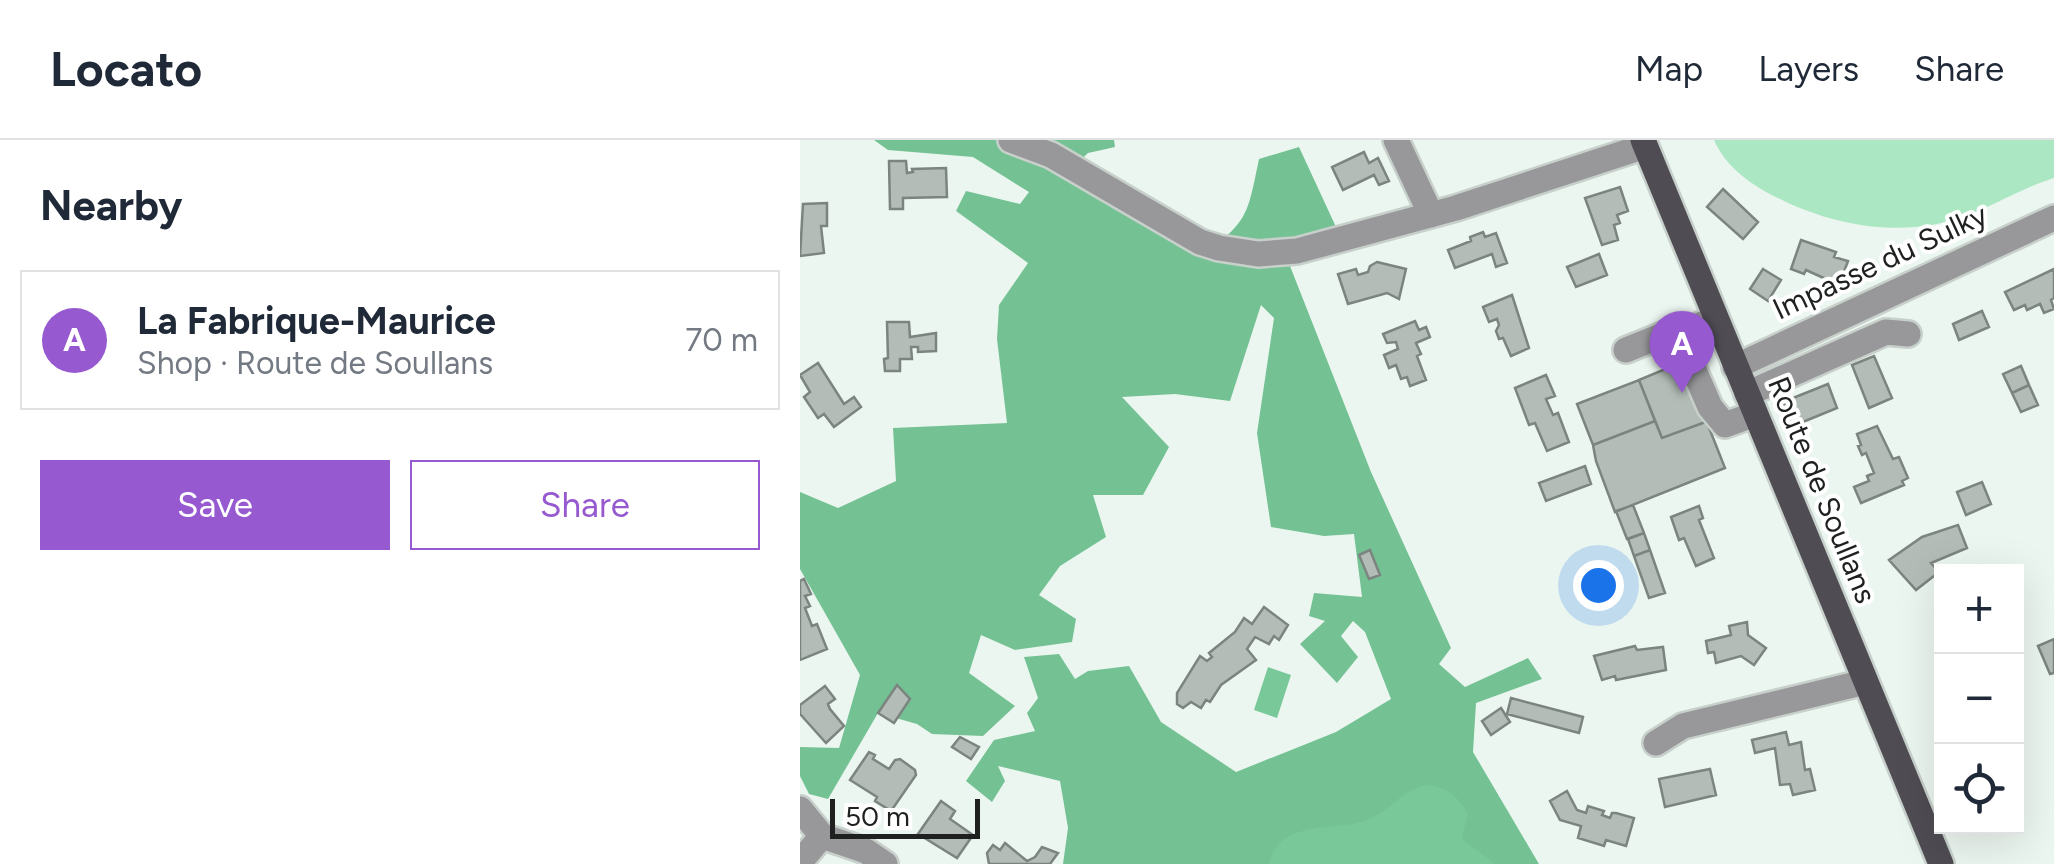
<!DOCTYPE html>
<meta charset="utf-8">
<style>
body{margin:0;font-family:Figtree,sans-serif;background:#f2f2f3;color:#1f2937}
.controls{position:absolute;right:30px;bottom:30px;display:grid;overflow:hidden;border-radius:0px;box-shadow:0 10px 40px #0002}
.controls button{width:90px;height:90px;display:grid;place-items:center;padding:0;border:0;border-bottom:2px solid #e0e1e3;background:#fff;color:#1f2937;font:50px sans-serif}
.scale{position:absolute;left:30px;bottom:25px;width:150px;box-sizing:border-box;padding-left:10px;border:5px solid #1e211f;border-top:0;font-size:28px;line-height:35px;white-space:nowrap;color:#1e211f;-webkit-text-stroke:8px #fff;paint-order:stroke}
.you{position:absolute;left:798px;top:445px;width:35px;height:35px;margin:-25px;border:8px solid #fff;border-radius:50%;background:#1a73e8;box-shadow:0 0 0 15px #1a73e833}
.badge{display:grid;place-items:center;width:65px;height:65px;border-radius:50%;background:#9659cf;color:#fff;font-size:32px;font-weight:700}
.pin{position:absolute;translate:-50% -82px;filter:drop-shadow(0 2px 5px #0008)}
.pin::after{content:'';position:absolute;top:52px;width:35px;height:30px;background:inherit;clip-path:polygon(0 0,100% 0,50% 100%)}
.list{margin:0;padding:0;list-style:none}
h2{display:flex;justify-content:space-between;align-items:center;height:130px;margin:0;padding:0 40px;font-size:42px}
h2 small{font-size:32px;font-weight:400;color:#747a83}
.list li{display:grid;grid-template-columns:65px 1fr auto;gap:30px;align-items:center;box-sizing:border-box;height:140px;margin:0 20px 20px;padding:0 20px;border:2px solid #e0e1e3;border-radius:0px}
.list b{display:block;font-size:38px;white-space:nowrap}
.list p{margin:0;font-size:32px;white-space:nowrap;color:#747a83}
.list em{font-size:32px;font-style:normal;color:#747a83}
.actions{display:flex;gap:20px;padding:30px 40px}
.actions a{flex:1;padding:22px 0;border:2px solid #9659cf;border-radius:0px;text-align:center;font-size:35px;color:#9659cf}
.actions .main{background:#9659cf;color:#fff}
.icon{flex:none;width:55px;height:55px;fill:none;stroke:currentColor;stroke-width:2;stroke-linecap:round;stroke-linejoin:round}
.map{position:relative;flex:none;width:1254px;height:724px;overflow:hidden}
header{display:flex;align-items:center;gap:60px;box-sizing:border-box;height:140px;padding:0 50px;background:#fff;border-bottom:2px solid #e0e1e3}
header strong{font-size:48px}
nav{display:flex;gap:55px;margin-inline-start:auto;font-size:35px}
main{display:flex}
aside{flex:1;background:#fff}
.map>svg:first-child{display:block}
</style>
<header>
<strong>Locato</strong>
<nav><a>Map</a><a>Layers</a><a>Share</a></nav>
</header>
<main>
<aside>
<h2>Nearby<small></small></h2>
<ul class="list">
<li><span class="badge">A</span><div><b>La Fabrique-Maurice</b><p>Shop · Route de Soullans</p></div><em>70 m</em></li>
</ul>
<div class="actions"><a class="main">Save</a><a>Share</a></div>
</aside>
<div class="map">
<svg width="1254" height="724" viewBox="0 0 1254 724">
<rect width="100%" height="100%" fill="#ecf6f0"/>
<path fill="#aae7c2" d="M914,0H1254V38C1223,48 1204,60 1176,72C1113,99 1042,89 982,60C954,47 926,28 914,0Z"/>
<path fill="#74c294" d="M74,0H314L315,7L288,13L267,33L400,117C449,81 447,76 459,19L499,7L536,87L505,94L490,126L571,332L651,508L639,524L665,547L728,518L742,539L676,563L673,612L739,724H263L268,688L260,641L198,626L205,641L192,662L166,641L194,600L235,591L227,573L238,558L224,517L259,514L275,539L288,531L329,526L361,582L436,632L536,592L591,559L565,492L553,481L541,496L558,517L537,543L500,504L525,481L509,476L514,453L562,457L554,394L524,396L471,387L457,293L474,178L461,165L430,261L375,254L322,257L369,307L343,355H293L306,397L260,426L239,455L276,479L272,502L215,510L181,495L169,533L215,566L183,596L132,594L117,584L78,573L28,659L9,654L0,636V607L39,608L60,535L0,429V352L38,368L96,341L93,288L207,283L197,199L199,165L228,123L156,71L166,51L220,64L229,52L173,17L88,10Z"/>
<path fill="#79c89a" d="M468,527L491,535L477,578L454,570Z
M628,645C648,648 657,656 668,673L662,699L695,724H469C479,679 532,692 565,681C589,673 601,649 628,645Z"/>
<path fill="#b3bcb6" stroke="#7c847f" stroke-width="2.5" d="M564,12L569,23L578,18L589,41L579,45L574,35L543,50L532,27Z
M89,21H106L107,33L113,32L112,29L146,28L147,57L103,58V69H90Z
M820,47L828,71L817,75L820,83L814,85L818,100L802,105L785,58Z
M923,49L958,82L943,99L907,67Z
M27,63V86H21L24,113L0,116L3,64Z
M683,92L685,97L696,93L707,123L696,127L692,114L655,128L648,110L671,101L670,97Z
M1001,100L1036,112L1034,117L1048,121L1039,145L1006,130L1004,134L991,129Z
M799,114L807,135L776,147L767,127Z
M577,122L606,129L599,159L587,153L548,164L538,134L556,129L558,135L568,132L570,126Z
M963,129L981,140L968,161L950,149Z
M1254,129V158L1251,160L1254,169L1244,173L1240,164L1227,170L1225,165L1214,170L1205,152Z
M712,155L729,208L711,216L703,198L699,199L696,191L699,185L697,179L689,182L683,167Z
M1182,171L1189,187L1159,200L1153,184Z
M615,181L619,190L626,187L630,197L616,203L621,214L617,216L626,240L610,246L607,237L601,239L596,225L589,228L584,215L598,209L596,202L587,203L583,194Z
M87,182H109L110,197L136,193V211L118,212V207H111L112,219H100V231H85L84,219L88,218Z
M1074,216L1092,258L1069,268L1052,225Z
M882,222L911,280L862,298L839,240Z
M18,223L44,264L54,257L61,267L34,287L24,274L18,278L4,257L10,252L0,235Z
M1221,226L1229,245L1212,253L1203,234Z
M746,235L755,256L746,259L753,275L758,273L769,302L747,311L735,283L729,285L715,248Z
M839,240L855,281L793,305L777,264Z
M1028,244L1037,268L993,286L983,262Z
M1229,245L1238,265L1221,272L1212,253Z
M911,280L908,285L925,328L815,372L796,321L793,305L855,281L862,298Z
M1077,286L1093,319L1099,317L1108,338L1102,341L1104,345L1061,363L1054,347L1069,341L1067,336L1074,333L1066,313L1062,315L1058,306L1061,305L1057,294Z
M785,326L791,344L746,361L739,343Z
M1182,342L1191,364L1166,375L1157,352Z
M833,365L844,393L827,399L816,371Z
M899,366L903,378L899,380L914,418L896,426L884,398L879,400L871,377Z
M1158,385L1167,408L1131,423L1139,432L1116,450L1089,420L1122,397Z
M844,393L850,410L834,416L828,399Z
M570,410L580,435L569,439L559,415Z
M850,410L865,453L849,458L834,416Z
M4,439L11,454L5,456L10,466L5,468L12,486L17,484L27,509L0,520V441Z
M464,467L488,485L479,500L474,496L469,504L455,497L447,509L456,520L421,545L410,562L406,560L401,568L391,562L383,568L377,564V553L400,516L407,521L412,517L409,513L435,492L444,478L452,484Z
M947,482L948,495L966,508L954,525L941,516L916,523L914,512L908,513L906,501L931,495L929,486Z
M1254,499V533L1250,534L1238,506Z
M835,506L837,510L863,507L866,530L816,540L815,536L802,540L794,516Z
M97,545L110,559L94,583L78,573Z
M25,546L35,559L28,564L30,569L44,586L26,603L0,574V565Z
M711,558L783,577L779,593L707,574Z
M701,568L710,582L691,595L682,581Z
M986,592L989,605L1001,602L1005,630L1010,629L1015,650L993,655L990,644L980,645L975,608L955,613L952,600Z
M160,597L179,607L171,619L152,607Z
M69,612L75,615L73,619L89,629L95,620L100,619L115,630L116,635L91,671L75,661L77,657L50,640Z
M910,629L916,655L865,667L859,639Z
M767,651L777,670L786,673L788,666L804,671L802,675L810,678L812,673H816L834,678L826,706L806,700L804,706L778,698L781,686L760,680L750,661Z
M141,661L155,671L150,679L173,695L157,718L118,694Z
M205,703L227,721L235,717L242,707L258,713L250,724H189L187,713L193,705L200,710Z"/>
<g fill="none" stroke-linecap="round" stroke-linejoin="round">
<g stroke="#c7d0ca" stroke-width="30">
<path id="minor" d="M211,0L251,15L400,102L419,108L458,114L497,111L656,68L845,6
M596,0L631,75
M915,178L879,195L910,267L925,285L955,274
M826,210L873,191L879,195
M935,227L1254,78
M947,254L1086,192L1108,194
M856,603L883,586L1065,542
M0,669L22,696L66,711L85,724
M0,722L22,696"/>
</g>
<g stroke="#c7d0ca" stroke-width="30">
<path id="major" d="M843,0L1141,724"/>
</g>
<use href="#minor" stroke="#98979a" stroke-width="25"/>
<use href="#major" stroke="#4f4c53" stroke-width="25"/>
</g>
<g text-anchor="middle" stroke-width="8" stroke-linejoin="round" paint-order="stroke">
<g font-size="30" fill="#1e211f" stroke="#fff">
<text transform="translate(1080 122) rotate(-25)" y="10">Impasse du Sulky</text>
<text transform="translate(1022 350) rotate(68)" y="10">Route de Soullans</text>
</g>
</g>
</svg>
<div class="controls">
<button>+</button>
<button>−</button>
<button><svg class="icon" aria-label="locate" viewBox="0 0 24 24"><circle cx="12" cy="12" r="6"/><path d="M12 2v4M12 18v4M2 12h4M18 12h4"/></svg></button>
</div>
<div class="scale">50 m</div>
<div class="you"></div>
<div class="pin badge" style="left:882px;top:253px">A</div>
</div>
</main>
